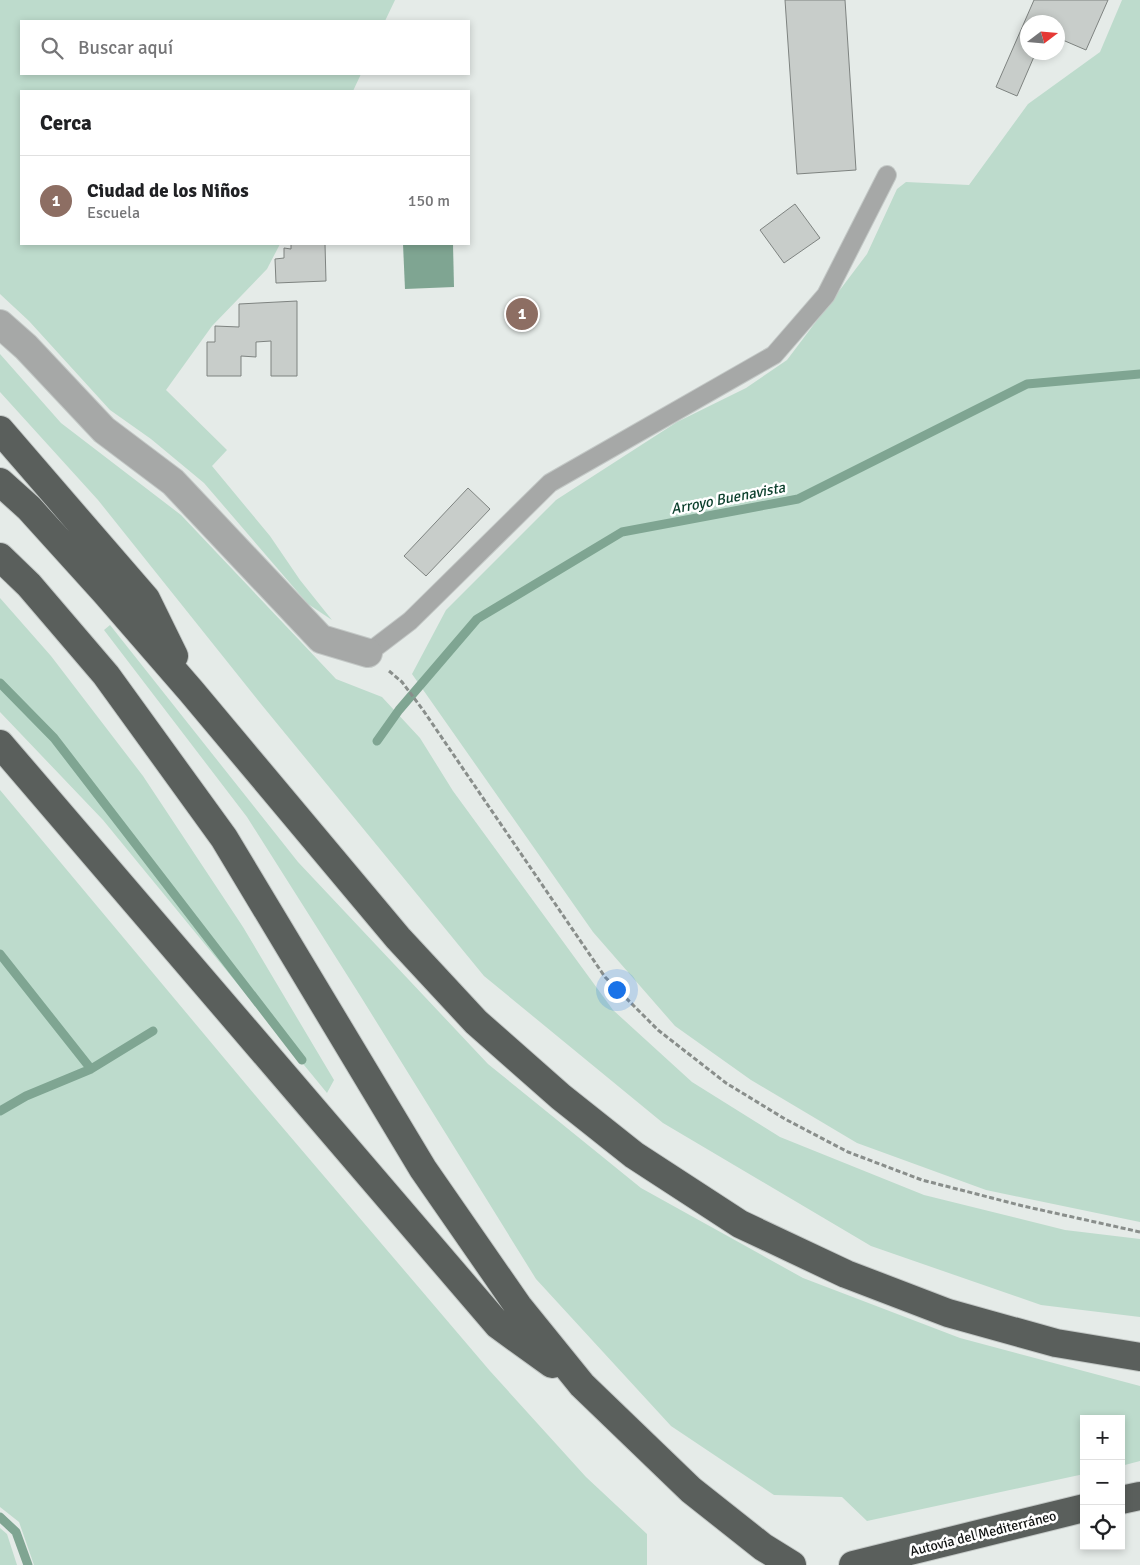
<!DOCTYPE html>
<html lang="es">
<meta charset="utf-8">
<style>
body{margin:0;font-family:Signika,sans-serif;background:#f6f6f6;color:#202124}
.controls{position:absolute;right:15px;bottom:15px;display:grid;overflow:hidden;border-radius:0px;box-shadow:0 2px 8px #0003}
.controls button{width:45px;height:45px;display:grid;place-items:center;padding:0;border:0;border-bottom:1px solid #e0e0e0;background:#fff;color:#202124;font:25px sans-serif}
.compass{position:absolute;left:1020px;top:15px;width:45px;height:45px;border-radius:50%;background:#fff;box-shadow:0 2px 8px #0003;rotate:74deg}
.you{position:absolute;left:616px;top:989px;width:18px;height:18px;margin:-12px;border:4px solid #fff;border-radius:50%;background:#1a73e8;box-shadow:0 0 0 8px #1a73e833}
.badge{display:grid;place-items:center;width:32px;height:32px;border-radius:50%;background:#0f766e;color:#fff;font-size:16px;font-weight:700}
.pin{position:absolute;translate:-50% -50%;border:2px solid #fff;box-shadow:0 1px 5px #0006}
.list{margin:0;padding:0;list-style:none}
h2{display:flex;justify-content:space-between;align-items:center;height:65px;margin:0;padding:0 20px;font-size:21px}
h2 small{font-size:16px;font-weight:400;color:#757577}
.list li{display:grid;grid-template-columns:32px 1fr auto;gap:15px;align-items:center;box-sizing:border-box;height:90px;padding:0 20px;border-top:1px solid #e0e0e0}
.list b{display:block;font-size:19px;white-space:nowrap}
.list p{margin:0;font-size:16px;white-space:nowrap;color:#757577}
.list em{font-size:16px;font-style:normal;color:#757577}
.icon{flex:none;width:28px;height:28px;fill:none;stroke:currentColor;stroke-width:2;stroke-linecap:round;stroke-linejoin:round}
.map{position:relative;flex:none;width:1140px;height:1565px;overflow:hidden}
.search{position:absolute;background:#fff;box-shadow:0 2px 8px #0003;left:20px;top:20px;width:450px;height:55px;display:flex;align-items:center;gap:12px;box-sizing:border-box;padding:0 18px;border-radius:0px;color:#757577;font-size:19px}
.panel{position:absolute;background:#fff;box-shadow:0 2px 8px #0003;left:20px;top:90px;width:450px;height:155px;border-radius:0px}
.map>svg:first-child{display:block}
</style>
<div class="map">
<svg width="1140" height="1565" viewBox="0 0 1140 1565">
<rect width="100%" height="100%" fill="#e5ebe8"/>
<path fill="#bddbcc" d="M0,0H395L385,21H21V74H361L353,91H21V244H280L267,269L212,326L166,390L227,450L212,466L270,536L300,580L332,620L308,604L204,483L151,439L110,410L29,321L0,294Z
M1122,0H1140V1222L986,1190L857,1143L751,1080L675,1026L593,932L412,674L446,610L556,500L677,422L746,388L787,360L867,254L897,189L906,182L969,185L1028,104L1100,52Z
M0,354L61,423L181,515L336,679L382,697L420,738L453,791L613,1010L692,1082L780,1137L924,1195L1065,1230L1140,1239V1317L1041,1305L871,1246L663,1123L484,976L261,704L98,500L0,392Z
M0,598L51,656L143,776L243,927L334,1080L327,1093L103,820L0,712Z
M110,625L298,862L488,1064L641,1188L803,1278L960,1338L1140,1386V1461L1121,1466V1419H1084V1474L867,1521L842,1497L774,1495L671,1426L536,1279L361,997L247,817L104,630Z
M0,790L260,1101L490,1371L586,1477L647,1534V1565H34L19,1522L0,1507Z
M0,1528L7,1534L17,1565H0Z"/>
<path fill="#7fa592" d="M403,244H453L454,287L405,289Z"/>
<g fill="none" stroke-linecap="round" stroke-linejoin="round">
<path stroke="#7fa592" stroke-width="9" d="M0,683L54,738L302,1060
M377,741L399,710L477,619L622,532L798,499L1027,384L1140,374
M0,954L91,1069
M0,1111L26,1096L91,1069L153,1031
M0,1517L16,1532L28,1565"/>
</g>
<path fill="#c8cdca" stroke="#7e8380" d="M785,0H845L856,170L797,174Z
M1034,0H1108L1086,50L1058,38V22H1028V52H1036L1017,96L996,87Z
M795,204L820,238L784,263L760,230Z
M291,244H325L326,281L276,283L275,259L284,258V248L291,249Z
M297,301V376H271V341L256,342V357L241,356V376H207V342H215V326L239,327V304Z
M468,488L490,509L426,576L404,556Z"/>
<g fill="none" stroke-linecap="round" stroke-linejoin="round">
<g stroke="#c3c8c6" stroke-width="20">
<path id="lane" d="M368,653L410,621L550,483L774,355L826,295L887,175"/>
</g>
<g stroke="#c3c8c6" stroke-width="30">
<path id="street" d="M0,324L26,347L104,430L173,482L321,639L368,653"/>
</g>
<g stroke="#c3c8c6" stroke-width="30">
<path id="highway" d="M0,430L146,599L174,656
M0,482L29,508L105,592L191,691L398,938L476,1022L561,1097L634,1155L740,1224L846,1274L948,1313L1056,1343L1140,1357
M0,557L29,585L106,675L224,838L423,1169L518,1306L582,1385L691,1490L763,1547L792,1565
M0,744L498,1325L552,1364
M1121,1500L1140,1496
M853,1565L1084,1508"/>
</g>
<path stroke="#898e8b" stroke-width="3" stroke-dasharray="5 2.5" stroke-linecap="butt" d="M389,671L402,682L423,710L605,977L658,1030L726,1083L785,1119L848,1152L922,1180L1023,1206L1140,1232"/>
<use href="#lane" stroke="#a6a8a7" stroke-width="18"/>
<use href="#street" stroke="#a6a8a7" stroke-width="28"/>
<use href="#highway" stroke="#5a5f5c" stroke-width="28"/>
</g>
<g text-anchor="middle" stroke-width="5" stroke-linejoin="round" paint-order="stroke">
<g font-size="14" fill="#111312" stroke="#fff">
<text transform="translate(983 1533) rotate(-14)" y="5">Autovía del Mediterráneo</text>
</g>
<g font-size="15" font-style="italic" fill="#0b3f2c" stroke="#fff">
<text transform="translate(728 498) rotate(-11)" y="5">Arroyo Buenavista</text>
</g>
</g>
</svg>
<div class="controls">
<button>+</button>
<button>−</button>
<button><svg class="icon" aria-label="locate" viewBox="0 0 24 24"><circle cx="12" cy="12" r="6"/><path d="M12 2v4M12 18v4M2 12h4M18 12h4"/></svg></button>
</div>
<svg class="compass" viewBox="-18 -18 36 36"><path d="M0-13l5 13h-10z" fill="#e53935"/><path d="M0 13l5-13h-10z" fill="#757577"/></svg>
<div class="you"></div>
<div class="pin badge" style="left:522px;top:314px;background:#8d6e63">1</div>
<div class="search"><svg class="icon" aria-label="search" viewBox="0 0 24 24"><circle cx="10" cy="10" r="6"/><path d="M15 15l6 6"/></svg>Buscar aquí</div>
<section class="panel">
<h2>Cerca<small></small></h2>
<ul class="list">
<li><span class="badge" style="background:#8d6e63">1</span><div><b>Ciudad de los Niños</b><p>Escuela</p></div><em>150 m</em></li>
</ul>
</section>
</div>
